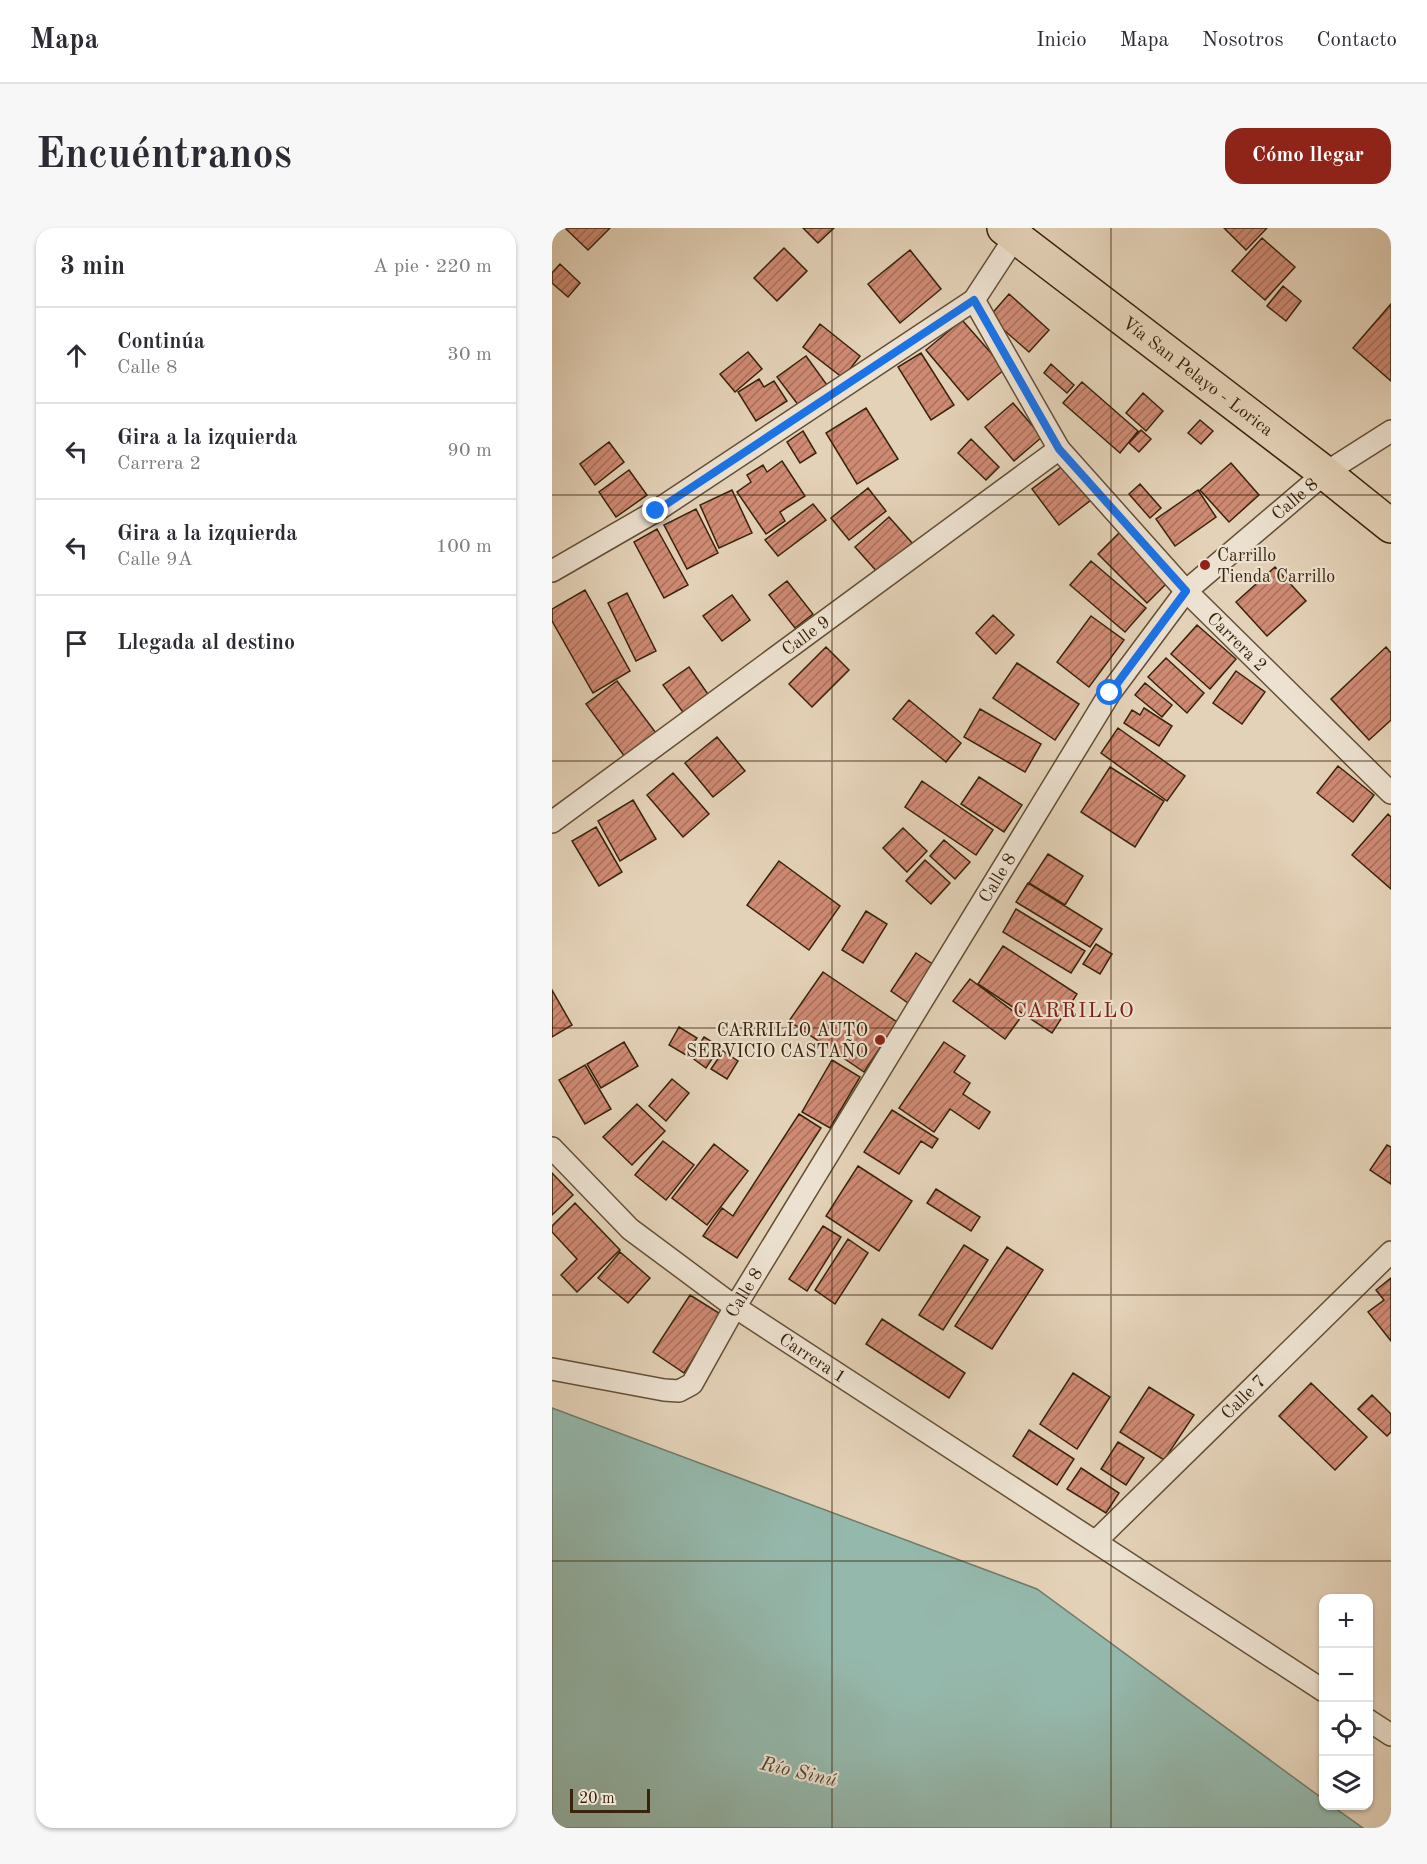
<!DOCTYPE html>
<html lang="es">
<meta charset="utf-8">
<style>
body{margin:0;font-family:"Old Standard TT",serif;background:#f7f7f7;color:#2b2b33}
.controls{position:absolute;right:18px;bottom:18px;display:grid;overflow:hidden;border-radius:12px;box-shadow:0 2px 4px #0004}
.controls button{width:54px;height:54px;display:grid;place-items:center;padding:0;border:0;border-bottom:2px solid #e1e1e2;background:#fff;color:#2b2b33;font:30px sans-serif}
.scale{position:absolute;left:18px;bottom:15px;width:80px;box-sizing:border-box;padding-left:6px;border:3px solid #3a230b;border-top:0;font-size:16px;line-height:21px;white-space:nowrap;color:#3a230b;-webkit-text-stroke:4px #ede2d1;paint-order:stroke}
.stop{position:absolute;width:18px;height:18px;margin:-14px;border:4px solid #1a73e8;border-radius:50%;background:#fff}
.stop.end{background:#1a73e8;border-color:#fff;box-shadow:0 2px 6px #0008}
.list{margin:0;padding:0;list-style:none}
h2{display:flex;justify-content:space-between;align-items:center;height:78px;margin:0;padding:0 24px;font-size:26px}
h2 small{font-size:20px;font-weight:400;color:#7c7c81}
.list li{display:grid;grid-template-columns:39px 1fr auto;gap:18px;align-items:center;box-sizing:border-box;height:96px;padding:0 24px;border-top:2px solid #e1e1e2}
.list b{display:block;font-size:22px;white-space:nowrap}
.list p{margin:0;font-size:20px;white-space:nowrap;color:#7c7c81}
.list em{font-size:20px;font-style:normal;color:#7c7c81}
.icon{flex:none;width:33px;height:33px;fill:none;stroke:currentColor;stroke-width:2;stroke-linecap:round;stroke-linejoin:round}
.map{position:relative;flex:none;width:839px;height:1600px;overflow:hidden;border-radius:18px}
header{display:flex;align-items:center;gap:36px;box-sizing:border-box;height:84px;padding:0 30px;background:#fff;border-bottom:2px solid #e1e1e2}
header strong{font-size:28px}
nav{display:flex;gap:33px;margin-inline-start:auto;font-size:21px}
.intro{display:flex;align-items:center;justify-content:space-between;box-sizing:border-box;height:144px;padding:0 36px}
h1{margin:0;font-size:42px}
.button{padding:15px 27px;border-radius:18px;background:#8f2418;color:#fff;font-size:21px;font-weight:700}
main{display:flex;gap:36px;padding:0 36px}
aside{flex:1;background:#fff;border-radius:18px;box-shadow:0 2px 4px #0004}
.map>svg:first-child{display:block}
</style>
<header>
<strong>Mapa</strong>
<nav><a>Inicio</a><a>Mapa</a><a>Nosotros</a><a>Contacto</a></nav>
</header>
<div class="intro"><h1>Encuéntranos</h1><a class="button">Cómo llegar</a></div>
<main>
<aside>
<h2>3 min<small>A pie · 220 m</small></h2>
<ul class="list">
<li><svg class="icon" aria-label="ahead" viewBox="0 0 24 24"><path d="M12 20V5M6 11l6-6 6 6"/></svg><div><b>Continúa</b><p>Calle 8</p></div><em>30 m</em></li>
<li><svg class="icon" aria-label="left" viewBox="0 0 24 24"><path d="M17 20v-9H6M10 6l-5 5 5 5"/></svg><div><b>Gira a la izquierda</b><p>Carrera 2</p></div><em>90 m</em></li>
<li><svg class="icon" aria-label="left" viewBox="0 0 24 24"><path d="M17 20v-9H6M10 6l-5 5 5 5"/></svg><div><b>Gira a la izquierda</b><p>Calle 9A</p></div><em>100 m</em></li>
<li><svg class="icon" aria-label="arrive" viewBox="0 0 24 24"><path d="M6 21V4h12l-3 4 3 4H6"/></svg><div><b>Llegada al destino</b></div></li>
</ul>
</aside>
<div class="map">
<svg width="839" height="1600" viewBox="0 0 839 1600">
<defs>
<pattern id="building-hatch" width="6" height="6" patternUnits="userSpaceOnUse" patternTransform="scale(1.5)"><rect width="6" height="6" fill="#cf8a74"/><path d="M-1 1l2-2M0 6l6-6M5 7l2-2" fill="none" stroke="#a9705d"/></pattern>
</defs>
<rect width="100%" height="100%" fill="#e4d2b8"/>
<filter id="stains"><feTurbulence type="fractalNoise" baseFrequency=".00333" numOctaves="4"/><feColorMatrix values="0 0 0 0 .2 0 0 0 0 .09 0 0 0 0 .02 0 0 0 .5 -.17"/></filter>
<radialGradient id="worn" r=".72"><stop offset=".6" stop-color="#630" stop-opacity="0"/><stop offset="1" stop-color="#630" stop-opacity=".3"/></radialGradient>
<path fill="#95b8ac" stroke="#717c6c" stroke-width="1.5" d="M0,1180L485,1361L771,1571L772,1578H780L811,1600H0Z"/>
<path fill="url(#building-hatch)" stroke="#3a230b" stroke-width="1.5" d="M13,0H58L36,22Z
M251,0H282L266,15Z
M672,0H715L694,22Z
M710,10L743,39L713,72L680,43Z
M232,20L255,43L225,73L202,50Z
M358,22L389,61L348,95L316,56Z
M8,36L28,55L16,69L0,55V45Z
M731,58L749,73L734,93L715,78Z
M457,66L497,102L477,124L437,89Z
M839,76V153L801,120Z
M410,92L453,141L416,172L374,122Z
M268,96L308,128L291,150L251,119Z
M196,124L210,141L183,164L168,146Z
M369,125L402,177L379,192L346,139Z
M254,128L275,157L247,178L225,149Z
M499,136L522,157L515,165L492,145Z
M207,151L212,159L222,153L235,173L204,193L186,164Z
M530,154L586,203L568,225L511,175Z
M591,165L611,183L594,203L574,185Z
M461,175L490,209L462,233L433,199Z
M314,180L346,231L305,256L274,205Z
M648,192L661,203L649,216L636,205Z
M589,202L599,211L587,224L577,215Z
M251,203L264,225L248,235L235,214Z
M419,211L447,239L434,252L406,225Z
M57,214L72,234L43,257L28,236Z
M230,233L253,268L228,284L233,293L214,306L185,264L199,254L195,247L211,237L215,244Z
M679,235L707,267L677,294L648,262Z
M512,237L539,272L507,297L480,261Z
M77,242L95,267L64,289L47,264Z
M588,256L609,280L598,290L577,266Z
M316,260L334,283L297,312L279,290Z
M180,262L200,305L167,320L148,277Z
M646,262L664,289L623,318L604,291Z
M261,276L274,292L226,328L213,312Z
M144,281L166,325L135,341L112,297Z
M337,289L361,316L327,346L303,319Z
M105,301L136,357L112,370L82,314Z
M568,304L617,353L595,375L546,326Z
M539,333L594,380L573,404L518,357Z
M723,339L754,373L715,408L684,374Z
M235,353L261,386L243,400L217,367Z
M33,362L78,443L41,465L0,393V381Z
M75,365L104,423L84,433L56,375Z
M180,367L198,392L170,413L151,388Z
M441,387L462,407L444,426L424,405Z
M539,388L572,412L537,459L505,434Z
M645,397L684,431L658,461L619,426Z
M274,419L297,442L260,479L237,456Z
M834,419L839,425V492L817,512L779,471Z
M614,430L652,465L635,485L596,449Z
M465,435L527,476L503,512L441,470Z
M137,439L158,469L133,487L111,457Z
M684,443L713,464L690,496L661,475Z
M65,453L104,505L73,529L34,476Z
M593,455L620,477L610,489L583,467Z
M357,472L409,515L394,534L341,491Z
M592,480L620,498L607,518L572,495L580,482L588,487Z
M428,481L489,516L473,544L412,509Z
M566,500L633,548L615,573L549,525Z
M165,509L193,543L161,569L133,535Z
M786,538L822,567L801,594L765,565Z
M558,539L612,573L583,619L529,584Z
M121,545L157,586L131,609L95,567Z
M427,549L470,577L452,604L409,576Z
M370,553L441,602L424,627L353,579Z
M81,572L104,611L68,633L46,593Z
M836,586L839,589V661L800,627Z
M44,599L70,644L47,658L20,613Z
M351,600L375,623L355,644L331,620Z
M392,612L418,634L403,651L378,628Z
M496,626L531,648L513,677L477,655Z
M373,632L398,655L379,676L354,653Z
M227,633L288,678L257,722L195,677Z
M476,655L550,701L538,719L464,674Z
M464,681L533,723L519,745L451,704Z
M314,683L335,696L311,735L290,722Z
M544,716L560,726L548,746L531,736Z
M451,718L525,766L500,805L426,756Z
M364,725L382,737L356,775L339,763Z
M271,744L345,794L312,844L237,793Z
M418,751L469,789L453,811L401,773Z
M0,762L20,797L0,809Z
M127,799L145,810L134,827L117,817Z
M152,809L168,819L154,840L139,829Z
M72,814L86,838L49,860L35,836Z
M392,814L413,828L402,844L418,855L411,866L438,884L427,901L398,881L382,904L347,880Z
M171,823L186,833L175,851L159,841Z
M280,832L308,849L278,900L250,884Z
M33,837L59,881L33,896L7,852Z
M120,851L137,865L114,893L97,878Z
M85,876L113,903L80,937L51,909Z
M340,882L386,911L380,920L369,913L347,946L312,924Z
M247,886L269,900L185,1030L151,1008L170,980L181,988Z
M111,913L142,937L114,972L83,947Z
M162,916L196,943L155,997L120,970Z
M835,917L839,919V956L818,942Z
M306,938L360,973L327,1023L274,988Z
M0,945L21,967L0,987Z
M384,961L428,989L419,1003L375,975Z
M23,975L68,1022L25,1064L9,1047L25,1031L0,1004V998Z
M271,998L289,1009L255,1063L237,1051Z
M296,1011L316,1025L283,1076L263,1062Z
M412,1017L436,1032L391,1102L367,1087Z
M455,1019L491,1042L440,1121L403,1098Z
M68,1024L98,1050L76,1075L46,1050Z
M839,1050V1113L816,1084L832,1072L824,1062Z
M138,1067L170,1087L132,1145L101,1124Z
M330,1091L413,1145L397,1170L314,1116Z
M521,1145L558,1169L525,1221L488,1196Z
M759,1155L815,1209L783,1242L727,1188Z
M597,1159L642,1187L612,1232L568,1204Z
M820,1167L839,1186V1204L835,1208L806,1181Z
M477,1202L522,1231L505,1257L461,1228Z
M566,1214L592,1230L574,1257L549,1241Z
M529,1240L567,1265L554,1285L515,1261Z"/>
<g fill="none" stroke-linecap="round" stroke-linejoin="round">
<g stroke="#644f36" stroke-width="24">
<g id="street">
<path id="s1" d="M422,72L507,221L634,363L839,565"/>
<path d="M0,343L104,283L422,72L469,0"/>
<path id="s2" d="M0,594L507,221"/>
<path id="s3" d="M0,920L78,1001L183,1079L772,1463"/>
<path id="s4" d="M0,1141L112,1162L127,1163L140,1156L183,1079L558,465L634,363L773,245L839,203"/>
<path id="s5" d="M544,1313L839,1024"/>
<path d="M816,1492L839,1507"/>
</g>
</g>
<g stroke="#3a230b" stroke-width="36">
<g id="primary">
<path id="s6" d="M452,0L773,245L839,298"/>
</g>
</g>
<use href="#street" stroke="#ede2d1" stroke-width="21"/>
<use href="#primary" stroke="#e4d2b8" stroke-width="33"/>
</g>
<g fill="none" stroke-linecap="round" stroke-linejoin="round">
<path stroke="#1a73e8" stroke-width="8" d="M104,283L422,72L507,221L634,363L558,465"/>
</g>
<path fill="none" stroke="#3a230b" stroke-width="1.5" stroke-opacity="0.55" d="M280,0V1600M559,0V1600M0,267H839M0,533H839M0,800H839M0,1067H839M0,1333H839"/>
<g fill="#8f2418" stroke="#ede2d1" stroke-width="2">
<circle cx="653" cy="337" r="6"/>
<circle cx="328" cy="812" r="6"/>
</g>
<g text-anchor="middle" stroke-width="4.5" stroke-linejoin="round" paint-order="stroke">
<g font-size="18" fill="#3a230b" stroke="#ede2d1">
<text dy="6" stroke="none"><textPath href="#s6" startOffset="244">Vía San Pelayo - Lorica</textPath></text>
<text dy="6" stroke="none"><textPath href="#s4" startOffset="1221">Calle 8</textPath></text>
<text dy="6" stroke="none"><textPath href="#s2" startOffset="315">Calle 9</textPath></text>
<text dy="6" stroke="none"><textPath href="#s1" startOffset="434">Carrera 2</textPath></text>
<text dy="6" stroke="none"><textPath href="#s4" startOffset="735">Calle 8</textPath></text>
<text dy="6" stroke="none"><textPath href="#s4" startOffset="249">Calle 8</textPath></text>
<text dy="6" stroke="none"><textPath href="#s3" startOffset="336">Carrera 1</textPath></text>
<text dy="6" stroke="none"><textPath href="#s5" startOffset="206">Calle 7</textPath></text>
</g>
<g font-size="18" fill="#3a230b" stroke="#ede2d1" text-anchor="start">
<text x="665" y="333">Carrillo<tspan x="665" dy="21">Tienda Carrillo</tspan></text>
<text x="316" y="808" text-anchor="end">CARRILLO AUTO<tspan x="316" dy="21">SERVICIO CASTAÑO</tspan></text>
</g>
<g font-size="20" font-style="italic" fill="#514833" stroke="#ede2d1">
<text transform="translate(247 1543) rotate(13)" y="7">Río Sinú</text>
</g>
<g font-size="21" letter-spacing="1.5" fill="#7a1f14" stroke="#ede2d1">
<text x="522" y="789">CARRILLO</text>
</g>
</g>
<rect width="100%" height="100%" filter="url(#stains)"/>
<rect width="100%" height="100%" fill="url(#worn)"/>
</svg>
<div class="controls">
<button>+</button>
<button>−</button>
<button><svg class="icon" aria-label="locate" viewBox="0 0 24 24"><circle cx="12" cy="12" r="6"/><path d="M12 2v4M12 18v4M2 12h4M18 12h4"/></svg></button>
<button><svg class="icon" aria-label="layers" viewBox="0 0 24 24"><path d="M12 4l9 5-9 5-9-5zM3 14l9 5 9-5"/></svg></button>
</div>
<div class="scale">20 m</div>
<div class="stop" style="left:558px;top:465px"></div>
<div class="stop end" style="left:104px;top:283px"></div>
</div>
</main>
